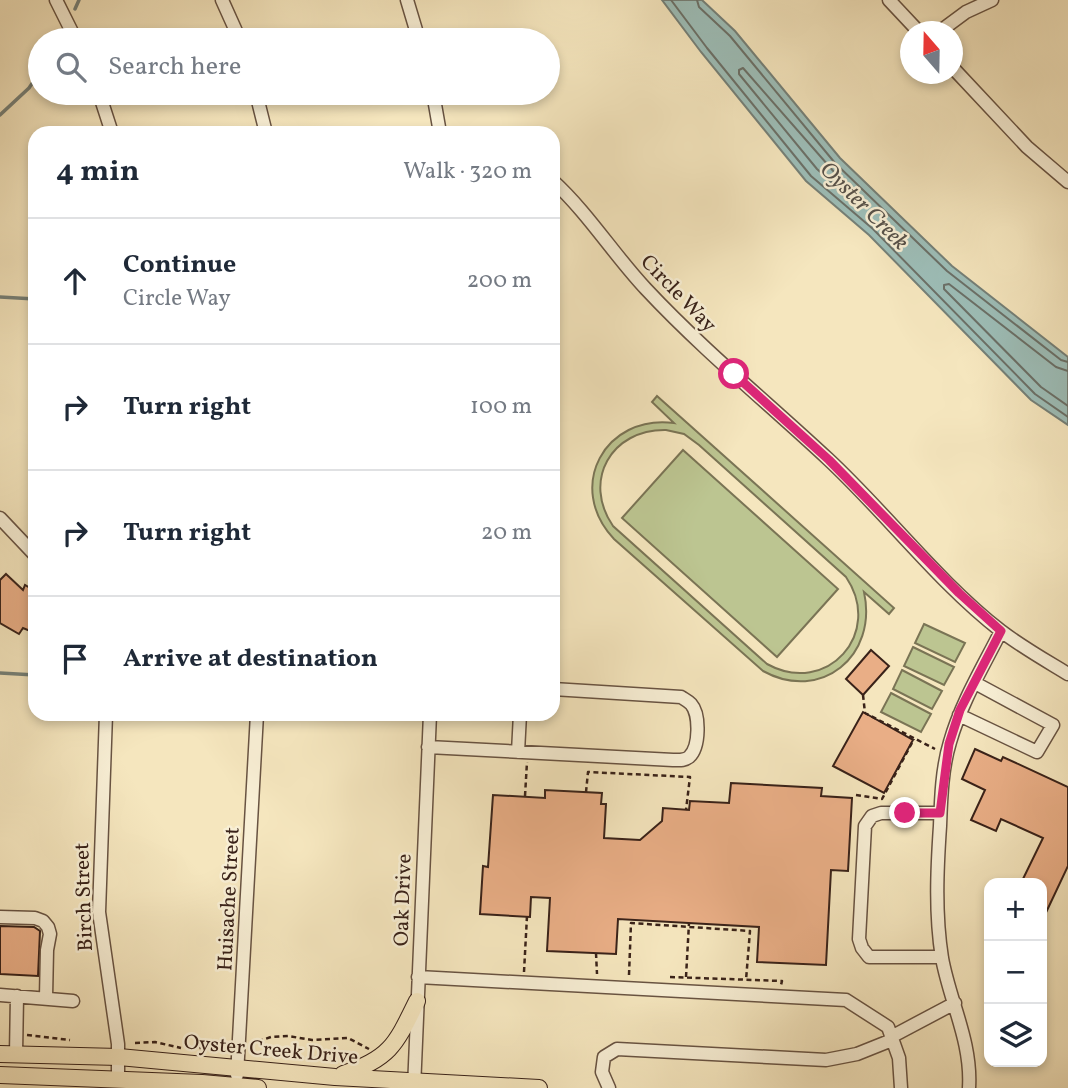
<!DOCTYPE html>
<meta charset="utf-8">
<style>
body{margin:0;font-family:Vollkorn,serif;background:#f6f6f7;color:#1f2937}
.controls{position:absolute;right:21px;bottom:21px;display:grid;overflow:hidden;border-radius:14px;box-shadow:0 4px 10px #0003}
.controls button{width:63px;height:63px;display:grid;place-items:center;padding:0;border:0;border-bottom:2px solid #e0e1e3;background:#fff;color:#1f2937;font:35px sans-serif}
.compass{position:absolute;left:900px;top:21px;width:63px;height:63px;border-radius:50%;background:#fff;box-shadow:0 4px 10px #0003;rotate:340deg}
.stop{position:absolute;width:21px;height:21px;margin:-16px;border:5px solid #db2777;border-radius:50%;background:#fff}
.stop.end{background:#db2777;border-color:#fff;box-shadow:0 2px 7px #0008}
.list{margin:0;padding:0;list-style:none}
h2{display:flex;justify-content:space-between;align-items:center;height:91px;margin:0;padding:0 28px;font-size:30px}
h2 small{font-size:23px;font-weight:400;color:#747a83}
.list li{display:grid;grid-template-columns:46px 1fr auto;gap:21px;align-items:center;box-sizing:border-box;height:126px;padding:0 28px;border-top:2px solid #e0e1e3}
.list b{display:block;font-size:26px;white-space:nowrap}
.list p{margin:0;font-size:23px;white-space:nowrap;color:#747a83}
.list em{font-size:23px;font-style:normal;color:#747a83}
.icon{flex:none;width:38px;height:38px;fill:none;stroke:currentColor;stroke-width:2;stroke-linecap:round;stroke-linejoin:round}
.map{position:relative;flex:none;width:1068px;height:1088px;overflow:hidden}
.search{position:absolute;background:#fff;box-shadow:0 4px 10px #0003;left:28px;top:28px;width:532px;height:77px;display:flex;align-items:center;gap:18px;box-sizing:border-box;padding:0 24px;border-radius:38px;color:#747a83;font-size:26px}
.panel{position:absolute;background:#fff;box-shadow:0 4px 10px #0003;left:28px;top:126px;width:532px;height:595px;border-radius:21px}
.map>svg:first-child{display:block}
</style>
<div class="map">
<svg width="1068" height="1088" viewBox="0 0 1068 1088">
<rect width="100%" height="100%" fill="#f5e6be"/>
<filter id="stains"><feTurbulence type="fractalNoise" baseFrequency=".00286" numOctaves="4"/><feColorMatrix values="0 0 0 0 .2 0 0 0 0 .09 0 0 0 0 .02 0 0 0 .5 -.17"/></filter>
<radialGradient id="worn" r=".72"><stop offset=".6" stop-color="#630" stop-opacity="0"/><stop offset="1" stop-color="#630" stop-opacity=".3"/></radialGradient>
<path fill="#bcc591" stroke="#7a7455" stroke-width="2" fill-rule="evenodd" d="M657,396L894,608L889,614L864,592C878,656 821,703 763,671L614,539C565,487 605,414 674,423L652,402ZM666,430L684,434L699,445L846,577C884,633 827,697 767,664L613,526C582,481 611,429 666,430Z
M683,450L838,589L777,657L622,518Z
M924,624L965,643L955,662L915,643Z
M913,647L954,667L944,685L904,666Z
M902,670L942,691L932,709L893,689Z
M891,693L931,714L921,732L881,712Z"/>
<path fill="#9dbeb8" stroke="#758078" stroke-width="2" d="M662,0H702L735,31L840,158L952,266L1068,357V425L1031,400L869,235L806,181L701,52Z"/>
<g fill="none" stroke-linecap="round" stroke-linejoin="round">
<path stroke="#6b7068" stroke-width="2" d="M671,0L707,48L811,176L873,229L1035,394L1068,417
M697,0L699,7L730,36L835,163L947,271L1061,360L1068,362
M743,68L842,181V186L837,187L817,169L739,74V70Z
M1068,371L1056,367L949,284L944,285V289L1041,387L1068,406"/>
<path stroke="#758078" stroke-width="3.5" d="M75,9L79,0
M0,115L29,88L40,72
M0,297L35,299
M0,673L35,675"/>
</g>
<path fill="#e9ae86" stroke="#392219" stroke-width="2" d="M6,574L23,590L25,585L35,591V633L23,628L19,634L0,623V580Z
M871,650L889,666L863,695L846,679Z
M863,712L913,740L884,793L833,766Z
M975,749L1001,761L1003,757L1068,787V866L1042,921V883H1021L1043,838L1001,819L996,831L971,820L985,790L962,779Z
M731,783L822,788L821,796L852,798L848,871L831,870L826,965L757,962L759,927L618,919L616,954L547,951L550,898L531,897L530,917L480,914L483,866L488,867L493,795L545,798V790L602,793L601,804H606L604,838L640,840L662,821L663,808L689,810L690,801L729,803Z
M0,926L34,927L40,931L38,976L0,974Z"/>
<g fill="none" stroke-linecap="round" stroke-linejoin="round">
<g stroke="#685342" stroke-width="15">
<path id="minor" d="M56,0L76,40
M222,0L240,40
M407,0L419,40
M889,0L919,32
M939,32L966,12L992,0
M953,68L1027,147L1068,182
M99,93L112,133
M256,93L266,133
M433,93L440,133
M553,181C588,213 614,255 646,289C703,350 768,403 828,459C887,514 938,582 1001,631C1022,647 1045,660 1068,674
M0,518L35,555
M106,714L99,912L118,1044V1079
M959,715L1037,752L1053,725L975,683
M428,747L673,760C679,760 684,761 689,757C700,747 700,714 691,704C688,701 684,699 681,697L553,689
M518,752L520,714
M940,813H881L872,816L865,826L859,939L862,948L869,957H942
M0,917L35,918L43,921L48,927L50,934L47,950L46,997
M418,977L846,1000L888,1027L899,1058L901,1088
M0,995L73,1001
M891,1037L955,1003
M16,1054L17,996
M237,1075L257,714
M414,1088L430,714
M609,1088L602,1072L604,1057L617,1049L826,1060L857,1054L892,1040
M969,1088C972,1042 950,1002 942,958C935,914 937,870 940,826C941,798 942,768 950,742C961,703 983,667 1001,631"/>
</g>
<g stroke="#392219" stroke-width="18">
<path id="major" d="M0,1054L119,1057L335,1077L539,1088
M343,1074C390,1059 396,1044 417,1001
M0,1075L202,1083L258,1088"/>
</g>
<path stroke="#392219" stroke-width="2.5" stroke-dasharray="5 3.5" stroke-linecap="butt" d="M863,695L865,713L935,749
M586,792L588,772L690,777L686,810
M856,795L882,799L914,739
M525,796L527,762
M596,953L597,974
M524,972L527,916
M629,975L631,923L750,931L746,980
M670,977L782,981L781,985
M686,977L689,923
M27,1035L70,1040
M135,1043L155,1042L181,1048
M250,1044L271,1037L288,1036L312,1040L348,1038L369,1049
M191,1049L226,1045"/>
<use href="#minor" stroke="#f8efd5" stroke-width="12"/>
<use href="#major" stroke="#f5e6be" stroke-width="16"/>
</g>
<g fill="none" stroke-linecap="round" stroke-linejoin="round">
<path stroke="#db2777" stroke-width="9" d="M734,374L829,460L959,593L1001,631L960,710L949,744L940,813H905"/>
</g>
<g text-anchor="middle" stroke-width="5" stroke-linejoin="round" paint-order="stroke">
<g font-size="21" fill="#392219" stroke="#f8efd5">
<text transform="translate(679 293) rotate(46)" y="7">Circle Way</text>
<text transform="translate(83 897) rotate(-92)" y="7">Birch Street</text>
<text transform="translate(228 899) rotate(-87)" y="7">Huisache Street</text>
<text transform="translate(402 900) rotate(-88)" y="7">Oak Drive</text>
<text transform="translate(271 1049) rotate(5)" y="7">Oyster Creek Drive</text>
</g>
<g font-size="23" font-style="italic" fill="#575149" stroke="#f8efd5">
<text transform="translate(865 205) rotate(45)" y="8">Oyster Creek</text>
</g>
</g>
<rect width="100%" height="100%" filter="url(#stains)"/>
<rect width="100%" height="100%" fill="url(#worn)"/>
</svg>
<div class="controls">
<button>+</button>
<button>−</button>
<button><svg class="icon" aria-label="layers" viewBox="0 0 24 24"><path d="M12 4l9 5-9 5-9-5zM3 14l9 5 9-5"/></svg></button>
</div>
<svg class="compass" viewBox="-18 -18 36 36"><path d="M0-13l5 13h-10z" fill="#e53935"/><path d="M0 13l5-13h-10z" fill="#747a83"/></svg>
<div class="stop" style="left:734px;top:374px"></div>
<div class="stop end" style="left:905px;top:813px"></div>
<div class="search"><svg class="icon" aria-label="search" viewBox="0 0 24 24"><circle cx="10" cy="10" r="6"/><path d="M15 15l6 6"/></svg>Search here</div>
<section class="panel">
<h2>4 min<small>Walk · 320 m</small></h2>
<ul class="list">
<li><svg class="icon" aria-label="ahead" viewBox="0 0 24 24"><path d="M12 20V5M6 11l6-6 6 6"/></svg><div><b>Continue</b><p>Circle Way</p></div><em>200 m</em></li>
<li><svg class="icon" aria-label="right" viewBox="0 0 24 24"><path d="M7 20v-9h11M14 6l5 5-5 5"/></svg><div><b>Turn right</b></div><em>100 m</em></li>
<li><svg class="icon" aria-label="right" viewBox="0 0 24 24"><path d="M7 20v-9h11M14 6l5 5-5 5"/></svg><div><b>Turn right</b></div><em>20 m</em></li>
<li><svg class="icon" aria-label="arrive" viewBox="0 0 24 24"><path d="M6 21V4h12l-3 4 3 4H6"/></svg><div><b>Arrive at destination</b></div></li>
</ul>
</section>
</div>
